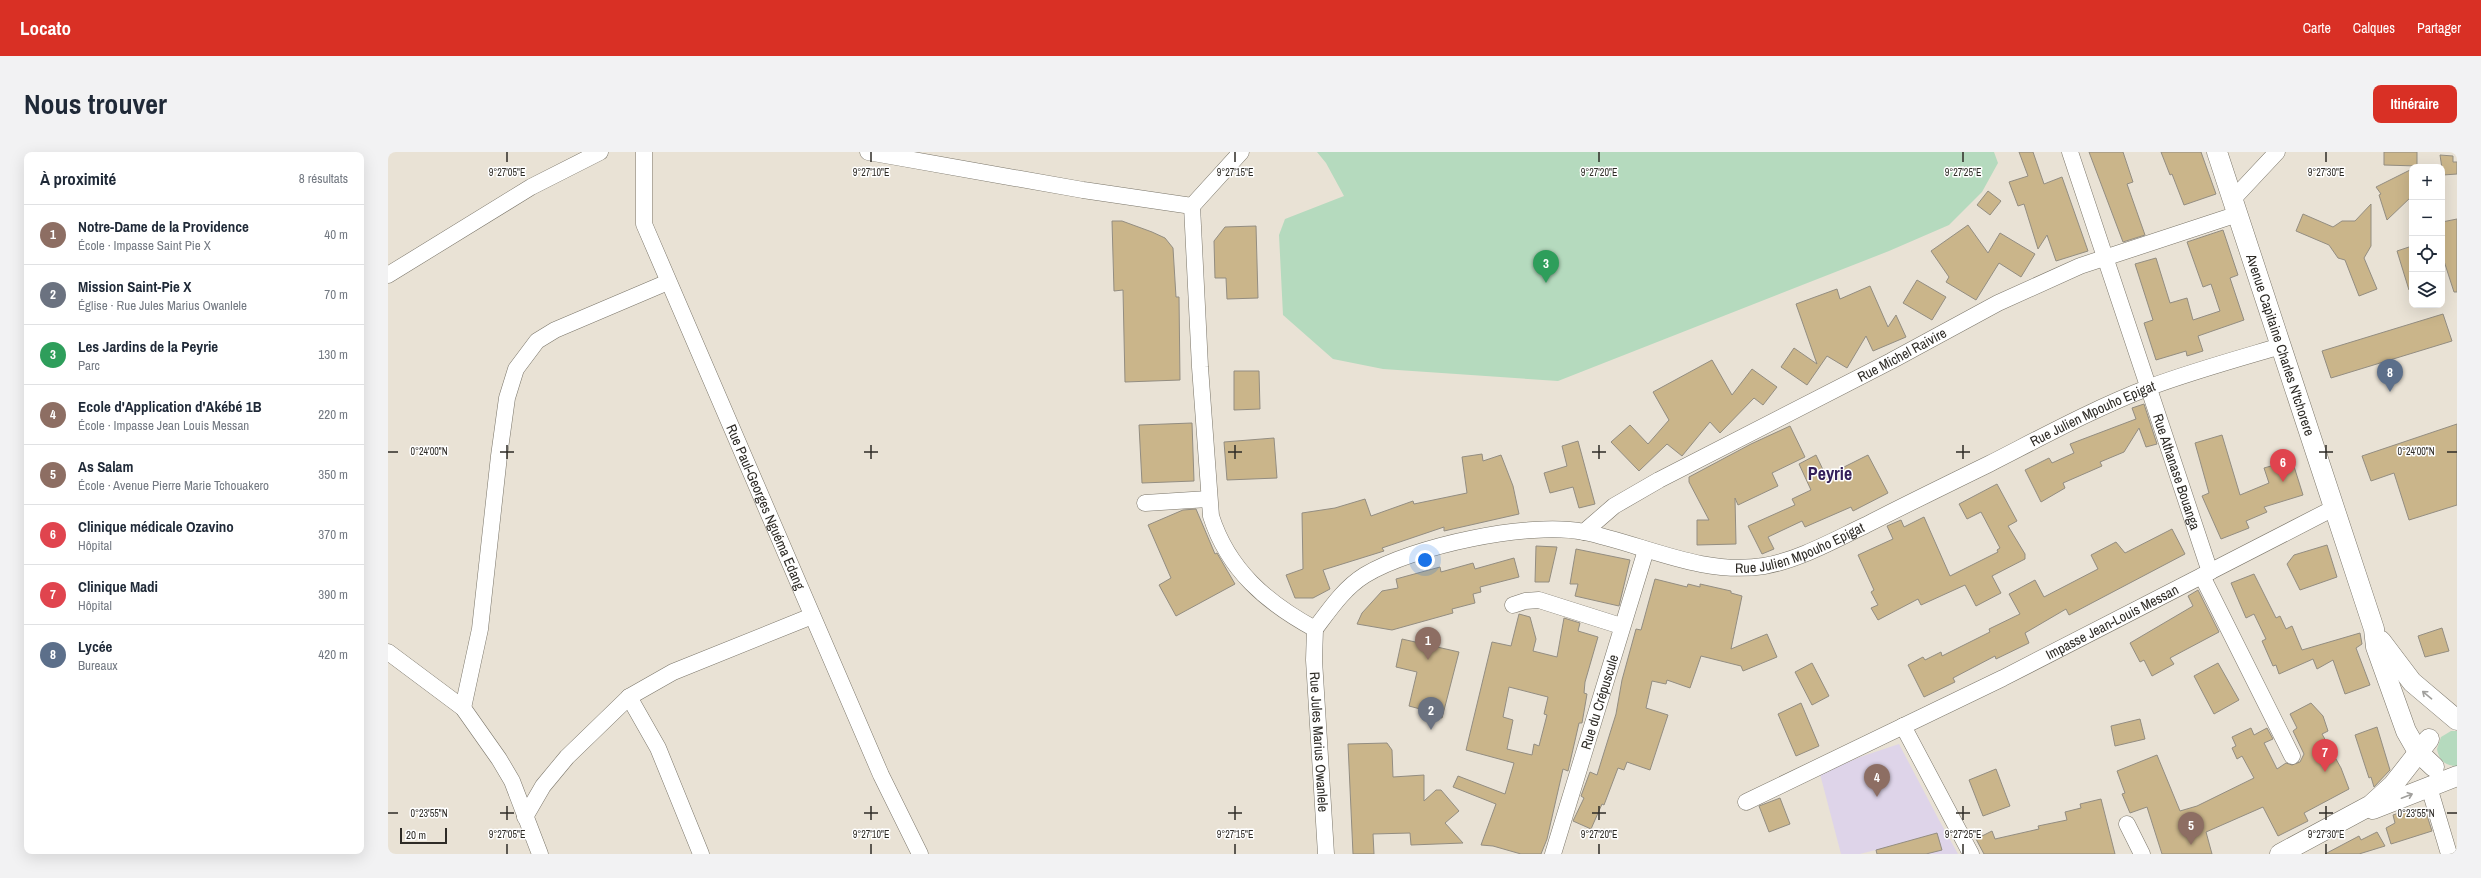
<!DOCTYPE html>
<html lang="fr">
<meta charset="utf-8">
<style>
body{margin:0;font-family:"Archivo Narrow",sans-serif;background:#f2f2f3;color:#1f2937}
.controls{position:absolute;right:12px;top:12px;display:grid;overflow:hidden;border-radius:8px;box-shadow:0 4px 16px #0002}
.controls button{width:36px;height:36px;display:grid;place-items:center;padding:0;border:0;border-bottom:1px solid #e0e1e3;background:#fff;color:#1f2937;font:20px sans-serif}
.scale{position:absolute;left:12px;bottom:10px;width:47px;box-sizing:border-box;padding-left:4px;border:2px solid #2e2b26;border-top:0;font-size:11px;line-height:14px;white-space:nowrap;color:#2e2b26;-webkit-text-stroke:3px #fff;paint-order:stroke}
.you{position:absolute;left:1037px;top:408px;width:14px;height:14px;margin:-10px;border:3px solid #fff;border-radius:50%;background:#1a73e8;box-shadow:0 0 0 6px #1a73e833}
.badge{display:grid;place-items:center;width:26px;height:26px;border-radius:50%;background:#d93025;color:#fff;font-size:13px;font-weight:700}
.pin{position:absolute;translate:-50% -33px;filter:drop-shadow(0 1px 2px #0008)}
.pin::after{content:'';position:absolute;top:21px;width:14px;height:12px;background:inherit;clip-path:polygon(0 0,100% 0,50% 100%)}
.list{margin:0;padding:0;list-style:none}
h2{display:flex;justify-content:space-between;align-items:center;height:52px;margin:0;padding:0 16px;font-size:17px}
h2 small{font-size:13px;font-weight:400;color:#747a83}
.list li{display:grid;grid-template-columns:26px 1fr auto;gap:12px;align-items:center;box-sizing:border-box;height:60px;padding:0 16px;border-top:1px solid #e0e1e3}
.list b{display:block;font-size:15px;white-space:nowrap}
.list p{margin:0;font-size:13px;white-space:nowrap;color:#747a83}
.list em{font-size:13px;font-style:normal;color:#747a83}
.icon{flex:none;width:22px;height:22px;fill:none;stroke:currentColor;stroke-width:2;stroke-linecap:round;stroke-linejoin:round}
.map{position:relative;flex:none;width:2069px;height:702px;overflow:hidden;border-radius:8px}
header{display:flex;align-items:center;gap:24px;box-sizing:border-box;height:56px;padding:0 20px;background:#d93025;color:#fff}
header strong{font-size:19px}
nav{display:flex;gap:22px;margin-inline-start:auto;font-size:14px}
.intro{display:flex;align-items:center;justify-content:space-between;box-sizing:border-box;height:96px;padding:0 24px}
h1{margin:0;font-size:28px}
.button{padding:10px 18px;border-radius:8px;background:#d93025;color:#fff;font-size:14px;font-weight:700}
main{display:flex;gap:24px;padding:0 24px}
aside{flex:1;background:#fff;border-radius:8px;box-shadow:0 4px 16px #0002}
.map>svg:first-child{display:block}
</style>
<header>
<strong>Locato</strong>
<nav><a>Carte</a><a>Calques</a><a>Partager</a></nav>
</header>
<div class="intro"><h1>Nous trouver</h1><a class="button">Itinéraire</a></div>
<main>
<aside>
<h2>À proximité<small>8 résultats</small></h2>
<ul class="list">
<li><span class="badge" style="background:#8d6e63">1</span><div><b>Notre-Dame de la Providence</b><p>École · Impasse Saint Pie X</p></div><em>40 m</em></li>
<li><span class="badge" style="background:#6b7280">2</span><div><b>Mission Saint-Pie X</b><p>Église · Rue Jules Marius Owanlele</p></div><em>70 m</em></li>
<li><span class="badge" style="background:#2e9e5b">3</span><div><b>Les Jardins de la Peyrie</b><p>Parc</p></div><em>130 m</em></li>
<li><span class="badge" style="background:#8d6e63">4</span><div><b>Ecole d'Application d'Akébé 1B</b><p>École · Impasse Jean Louis Messan</p></div><em>220 m</em></li>
<li><span class="badge" style="background:#8d6e63">5</span><div><b>As Salam</b><p>École · Avenue Pierre Marie Tchouakero</p></div><em>350 m</em></li>
<li><span class="badge" style="background:#e0444e">6</span><div><b>Clinique médicale Ozavino</b><p>Hôpital</p></div><em>370 m</em></li>
<li><span class="badge" style="background:#e0444e">7</span><div><b>Clinique Madi</b><p>Hôpital</p></div><em>390 m</em></li>
<li><span class="badge" style="background:#5c6f8a">8</span><div><b>Lycée</b><p>Bureaux</p></div><em>420 m</em></li>
</ul>
</aside>
<div class="map">
<svg width="2069" height="702" viewBox="0 0 2069 702">
<rect width="100%" height="100%" fill="#e9e2d5"/>
<path fill="#ded4e9" d="M1511,592L1551,668L1570,702H1538L1553,698L1503,694L1472,702H1453L1432,622L1472,605Z"/>
<path fill="#b5dabe" d="M929,0H1606L1610,11L1594,40L1561,73L1501,99L1170,229L995,217L945,207L895,163L891,83L897,67L956,44L938,11Z
M2063,579H2069V614C2057,614 2051,608 2049,597L2053,585Z"/>
<path fill="#cab58a" stroke="#938d81" fill-rule="evenodd" d="M1631,0H1645L1656,32L1674,25L1700,99L1668,109L1659,83L1650,97L1636,52L1630,54L1621,30L1640,24Z
M1701,0H1735L1745,30L1739,32L1757,83L1735,90Z
M1773,0H1813L1828,42L1796,53L1784,22L1782,23Z
M1996,0H2029V14L1996,13Z
M2052,3L2065,4V10H2069V22L2055,23Z
M2024,17V44L1999,68L1991,43L1993,42L1988,35Z
M1600,39L1613,49L1602,63L1589,53Z
M1983,52V94L1976,106L1989,137L1971,144L1957,108L1950,106L1941,93L1908,79L1915,62L1945,75L1954,69H1967Z
M2069,67V140H2066L2056,109H2054V70Z
M724,69H734L764,80L777,86L785,96L788,145H791L792,228L737,230L735,138L726,139Z
M1580,73L1600,101L1612,81L1647,102L1633,125L1611,111L1588,148L1558,130L1561,125L1543,99Z
M868,74L870,146L839,147L838,126H827L826,89L837,75Z
M1835,78L1850,123L1842,126L1856,168L1810,184L1815,199L1799,204L1798,199L1768,208L1756,171L1765,168L1747,112L1768,106L1782,151L1799,146L1805,168L1832,159L1823,132L1815,135L1799,90Z
M2024,94V137L2021,138L2009,99Z
M1529,128L1558,145L1544,168L1515,151Z
M1482,134L1500,175L1508,163L1518,185L1485,199L1478,184L1459,216L1439,204L1419,233L1393,215L1406,196L1429,212L1408,152L1449,137L1452,147Z
M2055,162L2064,189L1943,226L1934,199Z
M1324,208L1344,243L1364,217L1389,235L1375,253L1366,246L1332,281L1322,270L1294,304L1279,292L1251,319L1223,290L1242,273L1260,292L1281,268L1265,240Z
M846,219H871L872,257L846,258Z
M1756,252L1769,292L1758,295L1751,276L1736,300L1712,310L1714,314L1675,331L1677,336L1653,350L1637,318L1661,306L1664,311L1686,301L1682,292L1748,267L1744,256Z
M804,271L806,329L754,331L751,273Z
M2069,272V353L2021,368L2006,321L1983,329L1974,304Z
M1402,274L1417,305L1384,321L1390,334L1350,353L1347,346L1348,392L1309,393V368H1321L1301,330V325L1363,292Z
M1834,283L1852,343L1881,331L1876,316L1904,308L1915,343L1876,355L1879,360L1858,369L1861,376L1833,387L1814,344L1821,341L1807,291Z
M886,286L889,326L839,328L836,290Z
M1190,289L1207,352L1191,356L1185,335L1162,341L1156,321L1179,314L1174,294Z
M1094,302L1095,309L1113,303L1125,334L1131,362L1056,379V375L994,396L996,399L935,418L942,437L925,446H907L898,423L915,417L914,361L947,356L977,347L983,364L1025,349L1026,352L1079,341L1074,305Z
M1428,303L1438,324L1480,303L1500,341L1465,359L1463,355L1417,375L1414,369L1380,385L1386,397L1374,402L1360,374L1407,353L1404,347L1423,338L1411,312Z
M1609,332L1629,369L1620,374L1637,402V407L1604,424L1613,441L1588,454L1577,433L1533,453L1530,447L1490,468L1483,456L1490,453L1483,440L1486,438L1470,403L1505,387L1499,374L1513,368L1516,375L1536,365L1562,424L1610,400L1609,398L1612,396L1593,360L1579,367L1571,352Z
M808,357L827,402L829,401L847,432L788,464L771,433L783,426L760,373L795,358Z
M1784,377L1797,402L1681,463L1678,457L1637,481L1641,491L1608,507L1607,504L1565,526L1567,530L1536,545L1520,513L1535,505L1537,508L1553,500L1554,504L1602,480L1601,477L1632,462L1621,442L1647,428L1656,445L1710,417L1703,403L1728,390L1737,401Z
M1939,393L1949,425L1912,438L1899,412L1906,403Z
M1148,394L1169,395L1161,430H1147Z
M1188,397L1242,408L1231,454L1187,444L1190,432H1182Z
M1126,406L1131,425L1092,435L1093,440L1085,442L1087,451L1064,457L1065,461L1004,478L969,472L974,461L994,439L1010,436L1008,427L1052,415L1053,420L1085,411L1087,417Z
M1866,422L1888,466L1892,464L1898,477L1904,474L1914,498L1972,481L1974,492L1968,496L1982,533L1957,542L1945,508L1929,517L1925,507L1891,522L1888,513L1885,514L1874,489L1878,487L1866,462L1858,466L1843,431Z
M1267,427L1299,435L1300,432L1312,435V432L1343,439V441L1354,444L1343,497L1379,482L1389,505L1355,519L1353,514L1313,504L1302,536L1279,528L1278,532L1264,529L1258,556L1280,563L1262,618L1239,610L1236,618L1230,616L1216,653L1214,652L1203,677L1185,669L1196,646L1193,644L1202,620L1209,623L1228,562L1234,528L1248,477L1253,478Z
M1810,438L1831,480L1782,506L1786,512L1764,524L1756,508L1752,510L1742,491L1805,454L1800,444Z
M1131,462L1142,465L1148,487L1145,499L1169,505L1176,466L1192,471L1190,479L1210,485L1197,530L1196,541L1199,542L1194,571H1191L1180,619L1175,617L1159,687L1153,702H1133L1105,694L1093,693L1108,652L1065,635L1070,624L1117,642L1126,611L1078,598L1104,490L1123,494ZM1121,535L1160,545L1156,562L1159,563L1151,594L1146,592L1144,603L1119,597L1125,568L1115,565Z
M2054,476L2061,499L2037,505L2030,484Z
M1014,487L1071,500L1054,566L1035,562L1036,558L1021,554L1029,520L1008,515Z
M1424,511L1441,544L1424,553L1407,520Z
M1830,511L1851,548L1826,562L1806,524Z
M1413,551L1431,594L1408,604L1390,562Z
M1923,551L1935,564L1940,579L1934,582L1953,616L1961,637L1916,661L1920,669L1890,684L1875,655L1818,680L1824,702H1774L1759,655L1742,661L1734,642L1737,641L1729,619L1769,603L1792,659L1809,654L1866,626L1854,604L1849,607L1844,596L1848,594L1844,585L1863,576L1866,583L1879,576L1885,587L1876,591L1889,617L1898,611L1904,613L1912,610L1916,602L1905,579L1909,576L1902,562Z
M1752,567L1757,587L1727,594L1723,574Z
M1989,575L2002,618L1986,635L1983,625L1981,626L1967,583Z
M999,591L1004,598L1005,625L1036,623V649L1048,638H1053L1071,659L1057,671L1075,691L1023,693L1022,681L985,682L986,702H965L960,592Z
M1608,617L1622,654L1595,664L1581,628Z
M1392,646L1402,672L1381,680L1371,654Z
M1713,647L1727,702H1596L1588,687L1604,679L1607,687L1651,677L1650,674L1679,668L1677,660L1693,656L1692,652Z
M2025,656L2027,660L2037,657L2044,679L2003,692L1998,676L2007,671L2005,663Z
M1989,680L1997,694L1971,702H1937L1971,684L1973,688Z
M1549,681L1554,698L1538,702H1489L1488,698Z"/>
<g fill="none" stroke-linecap="round" stroke-linejoin="round">
<g stroke="#7a7569" stroke-width="17">
<g id="minor">
<path id="s1" d="M256,0V72L493,623L532,702"/>
<path d="M480,0L695,38L804,54"/>
<path d="M853,0L804,54L812,215L823,364C840,418 879,451 927,477"/>
<path id="s2" d="M1682,0L1822,420"/>
<path d="M1845,47L1889,0"/>
<path d="M0,123L143,35L212,0"/>
<path d="M757,351L820,347"/>
<path id="s3" d="M1196,380L1226,354L1271,328L1503,209L1610,151L1692,114L1850,62"/>
<path d="M1814,424L1904,604"/>
<path d="M1125,453L1137,449L1151,448L1233,474"/>
<path id="s4" d="M927,477C942,457 956,436 977,423C1025,394 1141,369 1196,380C1255,392 1314,424 1376,414C1411,408 1446,388 1478,373C1519,352 1560,332 1601,312C1654,285 1707,256 1762,235C1805,219 1849,207 1893,194"/>
<path id="s5" d="M927,477L926,508L938,702"/>
<path d="M0,500L75,556L111,607L124,629L152,702"/>
<path d="M241,545L270,596L313,702"/>
<path d="M75,556L92,477L111,304L119,246L128,217L149,189L167,178L280,130"/>
<path d="M1515,574L1583,702"/>
<path d="M2041,635L2061,702"/>
<path id="s6" d="M1358,650L1615,526L1946,356"/>
<path d="M137,665L155,634L179,605L241,545L285,520L424,464"/>
<path d="M1739,672L1754,702"/>
<path id="s7" d="M1165,702L1258,398"/>
</g>
</g>
<g stroke="#7a7569" stroke-width="21">
<g id="major">
<path id="s8" d="M1829,0L1986,477L1988,495L2018,579L2030,600L2046,615"/>
<path d="M1993,489L2024,530L2069,568"/>
<path d="M1985,657L2069,624"/>
<path d="M1892,702L1983,653L2005,633L2041,587"/>
</g>
</g>
<use href="#minor" stroke="#fff" stroke-width="16"/>
<use href="#major" stroke="#fff" stroke-width="20"/>
</g>
<defs><path id="oneway-shaft" d="M-6 0H5M1.5-3L5.5 0L1.5 3" fill="none" stroke-width="1.6" stroke-linecap="round" stroke-linejoin="round"/></defs>
<g stroke="#a1a09d">
<use href="#oneway-shaft" transform="translate(2039 543) rotate(-140)"/>
<use href="#oneway-shaft" transform="translate(2019 644) rotate(-21)"/>
</g>
<path fill="none" stroke="#2e2b26" stroke-width="1.5" d="M119,0V10M483,0V10M847,0V10M1211,0V10M1575,0V10M1938,0V10M119,293V307M483,293V307M847,293V307M1211,293V307M1575,293V307M1938,293V307M0,300H10M112,300H126M476,300H490M840,300H854M1204,300H1218M1568,300H1582M1931,300H1945M2059,300H2069M119,654V668M483,654V668M847,654V668M1211,654V668M1575,654V668M1938,654V668M0,661H10M112,661H126M476,661H490M840,661H854M1204,661H1218M1568,661H1582M1931,661H1945M2059,661H2069M119,692V702M483,692V702M847,692V702M1211,692V702M1575,692V702M1938,692V702"/>
<g text-anchor="middle" stroke-width="3" stroke-linejoin="round" paint-order="stroke">
<g font-size="14" fill="#2e2b26" stroke="#fff">
<text dy="5" stroke="none"><textPath href="#s8" startOffset="203">Avenue Capitaine Charles N'tchorere</textPath></text>
<text dy="5" stroke="none"><textPath href="#s3" startOffset="365">Rue Michel Raivire</textPath></text>
<text dy="5" stroke="none"><textPath href="#s4" startOffset="848">Rue Julien Mpouho Epigat</textPath></text>
<text dy="5" stroke="none"><textPath href="#s2" startOffset="337">Rue Athanase Bouanga</textPath></text>
<text dy="5" stroke="none"><textPath href="#s1" startOffset="380">Rue Paul-Georges Nguéma Edang</textPath></text>
<text dy="5" stroke="none"><textPath href="#s4" startOffset="524">Rue Julien Mpouho Epigat</textPath></text>
<text dy="5" stroke="none"><textPath href="#s6" startOffset="408">Impasse Jean-Louis Messan</textPath></text>
<text dy="5" stroke="none"><textPath href="#s7" startOffset="159">Rue du Crépuscule</textPath></text>
<text dy="5" stroke="none"><textPath href="#s5" startOffset="113">Rue Jules Marius Owanlele</textPath></text>
</g>
<g font-size="18" font-weight="bold" fill="#35205a" stroke="#fff">
<text x="1442" y="328">Peyrie</text>
</g>
</g>
<g font-size="10" text-anchor="middle" fill="#2e2b26" stroke="#fff" stroke-width="3" stroke-linejoin="round" paint-order="stroke">
<text x="119" y="24">9°27'05"E</text>
<text x="483" y="24">9°27'10"E</text>
<text x="847" y="24">9°27'15"E</text>
<text x="1211" y="24">9°27'20"E</text>
<text x="1575" y="24">9°27'25"E</text>
<text x="1938" y="24">9°27'30"E</text>
<text x="41" y="303">0°24'00"N</text>
<text x="2028" y="303">0°24'00"N</text>
<text x="41" y="665">0°23'55"N</text>
<text x="2028" y="665">0°23'55"N</text>
<text x="119" y="686">9°27'05"E</text>
<text x="483" y="686">9°27'10"E</text>
<text x="847" y="686">9°27'15"E</text>
<text x="1211" y="686">9°27'20"E</text>
<text x="1575" y="686">9°27'25"E</text>
<text x="1938" y="686">9°27'30"E</text>
</g>
</svg>
<div class="controls">
<button>+</button>
<button>−</button>
<button><svg class="icon" aria-label="locate" viewBox="0 0 24 24"><circle cx="12" cy="12" r="6"/><path d="M12 2v4M12 18v4M2 12h4M18 12h4"/></svg></button>
<button><svg class="icon" aria-label="layers" viewBox="0 0 24 24"><path d="M12 4l9 5-9 5-9-5zM3 14l9 5 9-5"/></svg></button>
</div>
<div class="scale">20 m</div>
<div class="you"></div>
<div class="pin badge" style="left:1040px;top:508px;background:#8d6e63">1</div>
<div class="pin badge" style="left:1043px;top:578px;background:#6b7280">2</div>
<div class="pin badge" style="left:1158px;top:131px;background:#2e9e5b">3</div>
<div class="pin badge" style="left:1489px;top:645px;background:#8d6e63">4</div>
<div class="pin badge" style="left:1803px;top:693px;background:#8d6e63">5</div>
<div class="pin badge" style="left:1895px;top:330px;background:#e0444e">6</div>
<div class="pin badge" style="left:1937px;top:620px;background:#e0444e">7</div>
<div class="pin badge" style="left:2002px;top:240px;background:#5c6f8a">8</div>
</div>
</main>
